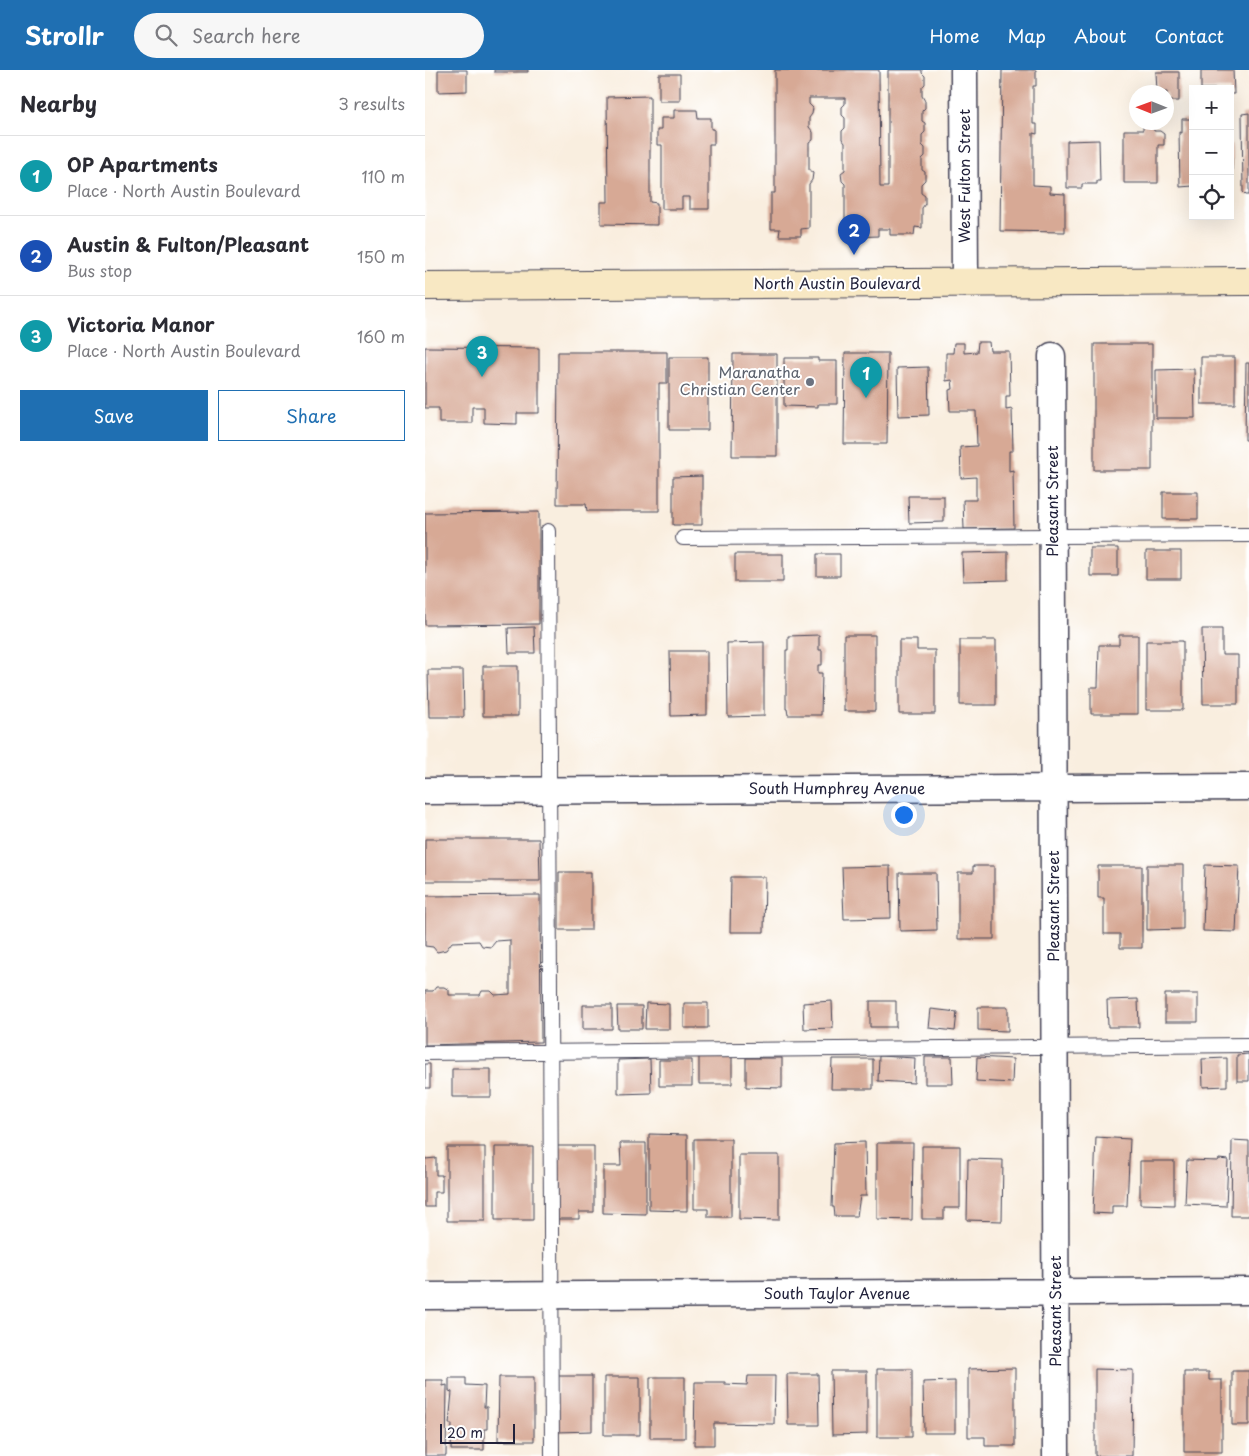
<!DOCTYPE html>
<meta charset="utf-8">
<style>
body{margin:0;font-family:"Playpen Sans",sans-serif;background:#f7f7f7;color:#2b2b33}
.controls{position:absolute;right:15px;top:15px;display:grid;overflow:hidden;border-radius:0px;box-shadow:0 5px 20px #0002}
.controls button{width:45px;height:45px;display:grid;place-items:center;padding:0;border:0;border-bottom:1px solid #e1e1e2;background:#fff;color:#2b2b33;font:25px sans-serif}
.compass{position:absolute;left:704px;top:15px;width:45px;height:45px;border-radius:50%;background:#fff;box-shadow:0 5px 20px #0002;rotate:271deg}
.scale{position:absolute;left:15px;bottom:12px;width:75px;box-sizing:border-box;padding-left:5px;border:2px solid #22223b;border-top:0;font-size:14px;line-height:18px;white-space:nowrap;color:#22223b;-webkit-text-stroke:4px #fff;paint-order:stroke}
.you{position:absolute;left:478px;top:744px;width:18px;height:18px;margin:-12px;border:4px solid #fff;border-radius:50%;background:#1a73e8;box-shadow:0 0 0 8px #1a73e833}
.badge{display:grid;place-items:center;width:32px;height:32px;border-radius:50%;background:#1f6fb2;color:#fff;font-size:16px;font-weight:700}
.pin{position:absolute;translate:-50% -41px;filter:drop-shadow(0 1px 2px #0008)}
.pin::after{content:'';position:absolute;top:26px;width:18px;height:15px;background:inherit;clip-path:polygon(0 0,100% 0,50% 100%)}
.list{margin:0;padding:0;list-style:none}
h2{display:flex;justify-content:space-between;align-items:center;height:65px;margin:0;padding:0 20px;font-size:21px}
h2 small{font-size:16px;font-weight:400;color:#7c7c81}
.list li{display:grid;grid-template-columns:32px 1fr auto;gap:15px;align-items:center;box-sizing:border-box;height:80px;padding:0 20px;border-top:1px solid #e1e1e2}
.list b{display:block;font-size:19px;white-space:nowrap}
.list p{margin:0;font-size:16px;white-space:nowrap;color:#7c7c81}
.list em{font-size:16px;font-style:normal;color:#7c7c81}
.actions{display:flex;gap:10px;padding:15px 20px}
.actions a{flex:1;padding:11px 0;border:1px solid #1f6fb2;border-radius:0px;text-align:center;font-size:18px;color:#1f6fb2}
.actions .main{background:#1f6fb2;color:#fff}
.icon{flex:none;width:28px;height:28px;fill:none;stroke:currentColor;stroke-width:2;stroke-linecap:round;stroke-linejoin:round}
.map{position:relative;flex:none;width:824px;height:1386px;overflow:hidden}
header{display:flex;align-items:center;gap:30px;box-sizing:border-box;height:70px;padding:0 25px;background:#1f6fb2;color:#fff}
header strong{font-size:24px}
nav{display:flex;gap:28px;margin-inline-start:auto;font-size:18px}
.search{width:350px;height:45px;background:#f7f7f7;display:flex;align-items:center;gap:12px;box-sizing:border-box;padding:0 18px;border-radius:28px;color:#7c7c81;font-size:19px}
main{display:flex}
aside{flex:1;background:#fff}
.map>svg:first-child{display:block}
</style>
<header>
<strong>Strollr</strong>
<div class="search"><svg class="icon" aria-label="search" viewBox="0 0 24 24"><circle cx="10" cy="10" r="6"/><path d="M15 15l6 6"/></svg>Search here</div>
<nav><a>Home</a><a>Map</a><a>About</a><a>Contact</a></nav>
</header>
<main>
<aside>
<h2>Nearby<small>3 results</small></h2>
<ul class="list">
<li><span class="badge" style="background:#0f9aa8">1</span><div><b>OP Apartments</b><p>Place · North Austin Boulevard</p></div><em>110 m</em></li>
<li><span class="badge" style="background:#1a4fb4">2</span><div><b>Austin &amp; Fulton/Pleasant</b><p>Bus stop</p></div><em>150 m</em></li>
<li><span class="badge" style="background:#0f9aa8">3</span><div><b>Victoria Manor</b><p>Place · North Austin Boulevard</p></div><em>160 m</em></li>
</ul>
<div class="actions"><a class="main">Save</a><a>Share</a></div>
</aside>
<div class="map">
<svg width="824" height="1386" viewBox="0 0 824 1386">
<rect width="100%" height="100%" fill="#fff"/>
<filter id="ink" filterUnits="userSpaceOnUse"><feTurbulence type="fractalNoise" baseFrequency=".02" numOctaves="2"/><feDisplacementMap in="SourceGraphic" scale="10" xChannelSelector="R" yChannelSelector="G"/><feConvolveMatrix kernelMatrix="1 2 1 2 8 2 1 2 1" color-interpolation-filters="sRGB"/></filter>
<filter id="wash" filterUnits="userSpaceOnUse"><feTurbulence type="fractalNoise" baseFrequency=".0096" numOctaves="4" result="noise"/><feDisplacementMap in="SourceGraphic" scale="20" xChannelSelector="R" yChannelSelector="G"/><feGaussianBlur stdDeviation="1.12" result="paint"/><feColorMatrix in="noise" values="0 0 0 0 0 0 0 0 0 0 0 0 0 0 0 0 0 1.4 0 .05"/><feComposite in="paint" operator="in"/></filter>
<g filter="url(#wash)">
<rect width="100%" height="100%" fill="#f9eedf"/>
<g id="blocks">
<path fill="#d7a995" d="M13,0H42V21L13,22Z
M69,0H103V2H69Z
M350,0H454L455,117H463V0H497V3L500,6V14L497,17V26L500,31V38L497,41V51L500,53V62L497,65V75L500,78V86L497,89V100L500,102V110L496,114V123L500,126V134L497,138V158L490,157L489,165H465V159H453V166L428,167V159L420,158V114L417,111L416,103L420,100V73L417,69V61L420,58V48L417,45V37L420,34V28H384V34L388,38L387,44L384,48V57L388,62V70L384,73V100L388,103L387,110L384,114V158L376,159V166H354L355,159H346V123H350Z
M577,0H611V16H608V54H612V64L608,63V115L625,116V123L640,124V162L575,161Z
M776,0H808L809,24H805V19H776Z
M731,2H754V31H742V22H732Z
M234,4H255V31H234Z
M225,26V132L232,133V155L176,154V132H183L182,27Z
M249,40H272L273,48H286V59H289V74H284V139H265V127H257V139H237V75H232V60H236V48H249Z
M824,43V125H821L818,122L817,44Z
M757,49H768V116L755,117L754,62L757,63Z
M718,52L728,53L729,61H735L739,64V75H733V113H699V60H718Z
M674,70L675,111H672V114H657V118H642V71Z
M805,74H807V104H805Z
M553,272H564L565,281H584L585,326H581V340L587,339L588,381H584V401L588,400L589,458L539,459L538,430H551V407L536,408L535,377L552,376L551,341H525L524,320L528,319L527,310L521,311V283H528L529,273H539V283L552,282Z
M669,274H727V400H669Z
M0,277L114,278V343H92V354L59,353V337H47V353H14V338H0Z
M133,282H242V313H234V441H162L161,434H132Z
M420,283H463L462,374H419Z
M308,284H352V386H307Z
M244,287H283V360H244Z
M776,287H810V334H776Z
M359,288H393V291H412V334H393V337L359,336Z
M821,293H824V370H820Z
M503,297L504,345L473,346L472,298Z
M769,299L770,348H731V300Z
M277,406V455H248V407Z
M738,422H773V449H738Z
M483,426H519V452L484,453Z
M114,442V554L0,555V443Z
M665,478H693V506H665Z
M721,481H756V509H721Z
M583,482V510L538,511L537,483Z
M310,484H358V512H310Z
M392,484H415V506H392Z
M109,557L110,583H84L83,558Z
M777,559H797V585H813V634H778Z
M394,565V580H397V595H393V603H397L396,645H363L362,639H361V580H363V566Z
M419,565H450V641H419Z
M694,565H713V644H666V617H673L674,575H694Z
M474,570H492V580H510V644H474Z
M535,570H571V635H535Z
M721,571H758V640H721Z
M339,572V646L303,647L302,573Z
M245,581H282V645L246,646Z
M58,596H93V646H58Z
M3,600H38L39,647H4Z
M0,769H114L115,811H0Z
M722,795H758V859L722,860Z
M780,795L814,796L811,862L778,861Z
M465,796L466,848L419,849L417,797Z
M548,796H569V869H533V803H548Z
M673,796H717V878H695V864H679V828H673Z
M134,802H166V860H134Z
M474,803H511L512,860L475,861Z
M306,807H340L339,862H305Z
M115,825L116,972L0,975V921H8L11,917H19L24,920V925H55L57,921H66L70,925L85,924V870L71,871L66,877L57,876L54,871L27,872L21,880L12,882L8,877L0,876V826Z
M740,924H773V952H740Z
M713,929L714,957H683L682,930Z
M407,931L408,958L379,959L378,933Z
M445,931H471V957H445Z
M221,933L244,934V959H220Z
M259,933H283V958H259Z
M158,935H187V959H158Z
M192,936H217V959H193Z
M553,937H583V961L553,960Z
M506,939L532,942L530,961L504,958Z
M824,984V1011H812V985Z
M274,986H307V1014H274Z
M454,986L490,988L489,1013L453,1011Z
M500,987H527L528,1014H500Z
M552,987L588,989L587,1013L551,1011Z
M321,988H357V1018L321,1017Z
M802,988V1016L778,1017L777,989Z
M225,989L226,1023L193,1024V990Z
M407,989H448V1019H406Z
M234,990H267V1016H234Z
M0,994H5V1018H0Z
M27,999H66V1027H27Z
M224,1064L262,1065V1141L224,1140Z
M671,1067L705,1069L702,1136H687V1144L668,1143Z
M269,1069H306V1147H283V1139H269Z
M807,1070L824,1071V1146H806Z
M440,1072L441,1126H435L432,1146H410L409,1137H407L409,1073Z
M195,1073H221V1144L178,1143V1096H196Z
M452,1073H488L487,1150L452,1149Z
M132,1076H169V1142H154V1149H132Z
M497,1076H535V1138H519V1149H497Z
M22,1077H60V1151H22Z
M70,1077H108V1150H70Z
M314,1085H354V1150L314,1149Z
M11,1088V1105H17V1122H9V1137H0V1089Z
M543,1089L578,1090L577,1151L542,1150Z
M794,1089L803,1090L801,1136L760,1134L762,1090L793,1091Z
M715,1091H749V1135L715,1134Z
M590,1298V1376H560V1367H543V1299Z
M452,1299H487V1367H452Z
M670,1299L708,1300L707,1386H670Z
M406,1301H442V1364L407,1365Z
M807,1301H824V1355H807Z
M759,1302H784V1310H797V1382H759Z
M362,1304H393L394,1355H363Z
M132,1306H167V1361L132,1362Z
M323,1306H350L349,1354L289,1353V1375H269L270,1312H300V1314L322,1315Z
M74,1307H109V1371H73Z
M179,1307H215V1365H179Z
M225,1307H260V1368H225Z
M24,1308H41V1315L60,1316L59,1337H62V1359H59V1380H26L27,1354H24L27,1322L24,1321Z
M0,1310H18V1316L22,1315L21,1386H0Z
M530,1311V1363H499L498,1312Z"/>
</g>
</g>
<g filter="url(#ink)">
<use href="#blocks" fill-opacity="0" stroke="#424154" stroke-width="1"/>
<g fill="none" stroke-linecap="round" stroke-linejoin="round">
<g stroke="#424154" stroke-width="16">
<path id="lane" d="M123,461L127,1386
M258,468L824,465
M0,983L824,975"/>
</g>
<g stroke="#424154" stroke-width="29">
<path id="street" d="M539,0L540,213
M627,286L631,1386
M0,721L824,717
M0,1226L824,1221"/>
</g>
<g stroke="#424154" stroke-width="30">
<path id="secondary" d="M0,216L824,211"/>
</g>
<use href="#lane" stroke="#fff" stroke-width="14"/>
<use href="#street" stroke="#fff" stroke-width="26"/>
<use href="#secondary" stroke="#f8e8c3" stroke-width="28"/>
</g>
</g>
<circle fill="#6b7280" stroke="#fff" stroke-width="2" cx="385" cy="312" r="5"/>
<g text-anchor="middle" stroke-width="4" stroke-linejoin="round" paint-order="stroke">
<g font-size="15" fill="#22223b" stroke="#fff">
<text transform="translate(540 106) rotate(-90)" y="5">West Fulton Street</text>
<text x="412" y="219">North Austin Boulevard</text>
<text transform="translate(628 431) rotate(-90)" y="5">Pleasant Street</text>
<text x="412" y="724">South Humphrey Avenue</text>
<text transform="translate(629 836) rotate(-90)" y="5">Pleasant Street</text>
<text x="412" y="1229">South Taylor Avenue</text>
<text transform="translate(631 1241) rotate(-90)" y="5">Pleasant Street</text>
</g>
<g font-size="15" fill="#5b616d" stroke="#fff" text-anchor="end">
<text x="375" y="308">Maranatha<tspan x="375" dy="17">Christian Center</tspan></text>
</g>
</g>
</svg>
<div class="controls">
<button>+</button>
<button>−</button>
<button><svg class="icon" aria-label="locate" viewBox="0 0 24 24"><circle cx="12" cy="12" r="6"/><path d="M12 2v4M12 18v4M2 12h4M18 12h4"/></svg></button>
</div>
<svg class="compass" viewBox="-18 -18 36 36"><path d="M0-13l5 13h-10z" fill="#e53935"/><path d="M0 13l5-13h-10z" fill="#7c7c81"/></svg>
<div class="scale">20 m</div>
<div class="you"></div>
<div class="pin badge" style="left:441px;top:328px;background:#0f9aa8">1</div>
<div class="pin badge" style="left:429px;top:185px;background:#1a4fb4">2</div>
<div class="pin badge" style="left:57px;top:307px;background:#0f9aa8">3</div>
</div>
</main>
